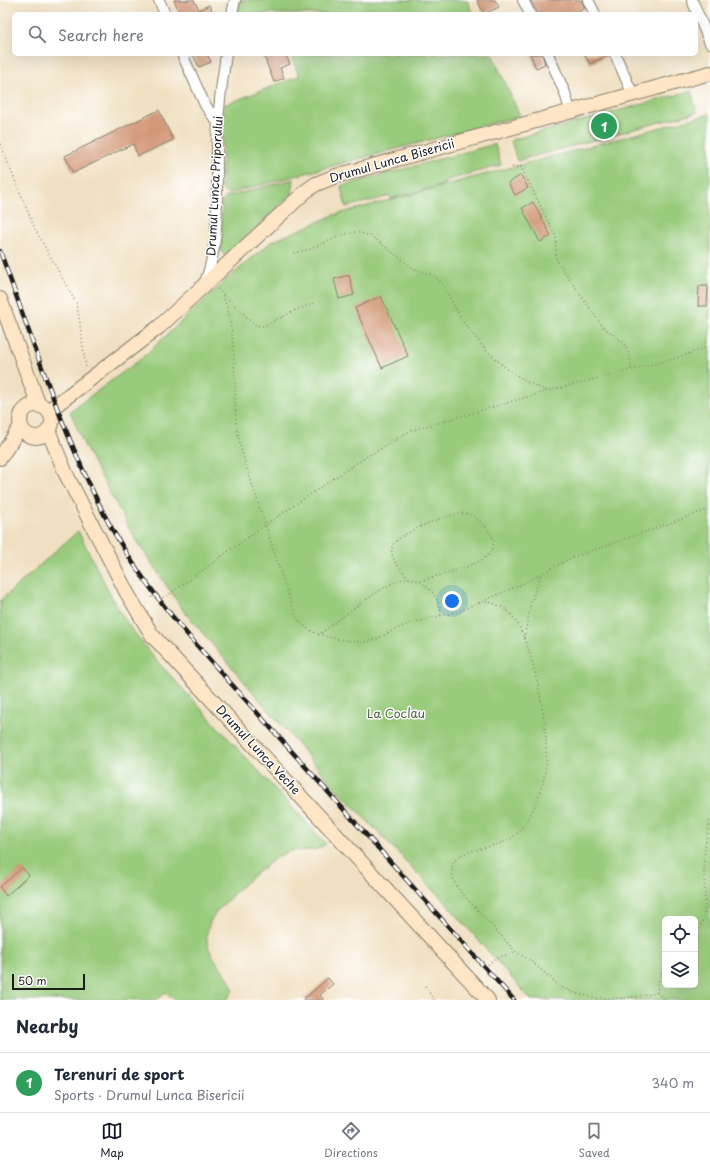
<!DOCTYPE html>
<meta charset="utf-8">
<style>
body{margin:0;font-family:"Playpen Sans",sans-serif;background:#f2f2f3;color:#1f2937}
.controls{position:absolute;right:12px;bottom:12px;display:grid;overflow:hidden;border-radius:6px;box-shadow:0 4px 16px #0002}
.controls button{width:36px;height:36px;display:grid;place-items:center;padding:0;border:0;border-bottom:1px solid #e0e1e3;background:#fff;color:#1f2937;font:20px sans-serif}
.scale{position:absolute;left:12px;bottom:10px;width:73px;box-sizing:border-box;padding-left:4px;border:2px solid #1c1c1c;border-top:0;font-size:11px;line-height:14px;white-space:nowrap;color:#1c1c1c;-webkit-text-stroke:3px #fff;paint-order:stroke}
.you{position:absolute;left:452px;top:601px;width:14px;height:14px;margin:-10px;border:3px solid #fff;border-radius:50%;background:#1a73e8;box-shadow:0 0 0 6px #1a73e833}
.badge{display:grid;place-items:center;width:26px;height:26px;border-radius:50%;background:#111827;color:#fff;font-size:13px;font-weight:700}
.pin{position:absolute;translate:-50% -50%;border:2px solid #fff;box-shadow:0 1px 4px #0006}
.list{margin:0;padding:0;list-style:none}
h2{display:flex;justify-content:space-between;align-items:center;height:52px;margin:0;padding:0 16px;font-size:17px}
h2 small{font-size:13px;font-weight:400;color:#747a83}
.list li{display:grid;grid-template-columns:26px 1fr auto;gap:12px;align-items:center;box-sizing:border-box;height:60px;padding:0 16px;border-top:1px solid #e0e1e3}
.list b{display:block;font-size:15px;white-space:nowrap}
.list p{margin:0;font-size:13px;white-space:nowrap;color:#747a83}
.list em{font-size:13px;font-style:normal;color:#747a83}
.icon{flex:none;width:22px;height:22px;fill:none;stroke:currentColor;stroke-width:2;stroke-linecap:round;stroke-linejoin:round}
.map{position:relative;flex:none;width:710px;height:1000px;overflow:hidden}
.search{position:absolute;background:#fff;box-shadow:0 4px 16px #0002;left:12px;right:12px;top:12px;height:44px;display:flex;align-items:center;gap:10px;box-sizing:border-box;padding:0 14px;border-radius:6px;color:#747a83;font-size:15px}
.sheet{height:112px;background:#fff}
nav{display:flex;justify-content:space-around;align-items:center;box-sizing:border-box;height:56px;border-top:1px solid #e0e1e3;background:#fff;font-size:11px;color:#747a83}
nav a{display:grid;justify-items:center;gap:2px}
nav .on{color:#111827}
.map>svg:first-child{display:block}
</style>
<div class="map">
<svg width="710" height="1000" viewBox="0 0 710 1000">
<rect width="100%" height="100%" fill="#fff"/>
<filter id="ink" filterUnits="userSpaceOnUse"><feTurbulence type="fractalNoise" baseFrequency=".025" numOctaves="2"/><feDisplacementMap in="SourceGraphic" scale="8" xChannelSelector="R" yChannelSelector="G"/><feConvolveMatrix kernelMatrix="1 2 1 2 8 2 1 2 1" color-interpolation-filters="sRGB"/></filter>
<filter id="wash" filterUnits="userSpaceOnUse"><feTurbulence type="fractalNoise" baseFrequency=".012" numOctaves="4" result="noise"/><feDisplacementMap in="SourceGraphic" scale="16" xChannelSelector="R" yChannelSelector="G"/><feGaussianBlur stdDeviation="0.9" result="paint"/><feColorMatrix in="noise" values="0 0 0 0 0 0 0 0 0 0 0 0 0 0 0 0 0 1.4 0 .05"/><feComposite in="paint" operator="in"/></filter>
<g filter="url(#wash)">
<rect width="100%" height="100%" fill="#f0e0c1"/>
<path fill="#99cb7c" stroke="#5a744c" fill-rule="evenodd" d="M240,0H467L473,14H275L274,12L270,14H238Z
M291,54H492L520,116L227,194L221,189L224,105L299,76Z
M691,91L697,112L517,161L511,140Z
M710,114V1000H531L446,903L329,781L183,610L134,537L85,447L70,411L141,359L227,279L271,242L334,215ZM665,919H695V985H665Z
M495,144L501,165L444,181L445,184L391,199L390,196L346,207L341,186Z
M294,179L292,194L228,254L224,255L221,252L222,201L226,197Z
M78,531L115,604L130,627L155,659L326,844C322,846 317,850 312,850C304,851 292,849 285,853C267,861 221,903 211,920C209,924 206,935 207,940C209,961 229,970 233,990L227,1000H174L166,992L157,1000H0V601Z"/>
<g id="blocks">
<path fill="#d29675" d="M174,0H194L199,10L209,5L214,14H180Z
M477,0H495L499,7L484,14Z
M531,0H581L585,8L579,11L581,14H538Z
M193,54H207L211,62L199,67Z
M263,54H285L290,64L280,68L284,78L274,82Z
M530,54H542L545,64L536,68Z
M584,54H609V55L590,64Z
M159,110L173,140L138,156L133,144L73,173L65,156Z
M521,175L528,188L515,195L508,183Z
M533,202L551,236L540,242L522,208Z
M349,275L354,295L339,299L334,279Z
M699,286H708L707,306H698Z
M381,296L408,356L382,368L355,308Z
M22,868L29,875L6,896L0,887Z
M328,978L333,984L320,995L324,1000H303Z"/>
</g>
</g>
<g filter="url(#ink)">
<use href="#blocks" fill-opacity="0" stroke="#867e6e" stroke-width="1"/>
<g fill="none" stroke-linecap="round" stroke-linejoin="round">
<g stroke="#867e6e" stroke-width="12">
<path id="street" d="M159,0L165,14
M523,0L530,14
M588,0L595,14
M692,0L710,43
M232,14L235,0
M182,54L205,105L218,123
M548,54L565,93L571,113
M615,54L633,95
M204,284C224,239 214,172 218,124C219,100 223,77 226,54"/>
</g>
<g stroke="#867e6e" stroke-width="16">
<path id="secondary" d="M0,299L39,406
M20 421a16 16 0 1 1 32 0a16 16 0 1 1-32 0Z
M48,411L159,327L306,191L316,184L336,176L710,73
M48,430L66,474L127,593L152,635L488,1000
M0,458L21,426"/>
</g>
<path stroke="#867e6e" stroke-width="1.5" stroke-dasharray="1 3" stroke-linecap="butt" d="M0,144L35,229L76,303L79,317L86,368
M512,167H521L556,237V259L602,326L624,343L630,357L631,370
M294,253L310,249L345,234L357,232L371,236L413,268L433,275L440,281L463,322L487,351L506,368L527,382L547,391
M218,289C237,309 234,391 236,420C238,446 248,471 256,496C269,537 282,577 296,617C308,634 324,636 343,640C352,641 361,643 370,641C383,637 394,629 406,625C423,619 442,616 459,611C468,608 475,603 485,602C495,602 508,609 513,617C534,645 549,729 546,764C545,785 531,823 513,837C492,854 433,843 458,889L516,952L530,960L561,987L577,994L594,998H626L657,993L666,1000
M223,294L256,326H264L296,310L315,303
M409,578C402,570 389,559 392,547C395,534 455,510 468,514C480,518 488,529 494,540C493,545 493,550 489,554C480,566 435,576 420,581
M151,597L158,599L167,596L265,525L358,462L410,431L548,391L674,359L710,346
M479,603L520,585L571,558L707,510
M318,635C337,622 388,579 408,578C416,578 423,583 429,589C437,596 440,605 441,616
M524,638L531,603L541,574
M695,936C710,917 703,886 704,863C704,848 707,834 710,820
M485,967L496,958L516,952
M425,986L434,1000
M657,993L658,982L665,964"/>
<use href="#street" stroke="#fff" stroke-width="10"/>
<use href="#secondary" stroke="#fde5c5" stroke-width="14"/>
<g stroke="#1c1c1c" stroke-width="4.5">
<path id="rail" d="M0,251C33,341 62,433 106,518C130,563 160,603 193,641L514,1000"/>
</g>
<use href="#rail" stroke="#fff" stroke-width="3" stroke-dasharray="9" stroke-linecap="butt"/>
</g>
</g>
<g text-anchor="middle" stroke-width="3" stroke-linejoin="round" paint-order="stroke">
<g font-size="12" fill="#1c1c1c" stroke="#fff">
<text transform="translate(392 161) rotate(-16)" y="4">Drumul Lunca Bisericii</text>
<text transform="translate(215 186) rotate(-87)" y="4">Drumul Lunca Priporului</text>
<text transform="translate(258 750) rotate(47)" y="4">Drumul Lunca Veche</text>
</g>
<g font-size="12" fill="#4e6242" stroke="#fff">
<text x="396" y="718">La Coclau</text>
</g>
</g>
</svg>
<div class="controls">
<button><svg class="icon" aria-label="locate" viewBox="0 0 24 24"><circle cx="12" cy="12" r="6"/><path d="M12 2v4M12 18v4M2 12h4M18 12h4"/></svg></button>
<button><svg class="icon" aria-label="layers" viewBox="0 0 24 24"><path d="M12 4l9 5-9 5-9-5zM3 14l9 5 9-5"/></svg></button>
</div>
<div class="scale">50 m</div>
<div class="you"></div>
<div class="pin badge" style="left:604px;top:126px;background:#2e9e5b">1</div>
<div class="search"><svg class="icon" aria-label="search" viewBox="0 0 24 24"><circle cx="10" cy="10" r="6"/><path d="M15 15l6 6"/></svg>Search here</div>
</div>
<section class="sheet">
<h2>Nearby<small></small></h2>
<ul class="list">
<li><span class="badge" style="background:#2e9e5b">1</span><div><b>Terenuri de sport</b><p>Sports · Drumul Lunca Bisericii</p></div><em>340 m</em></li>
</ul>
</section>
<nav>
<a class="on"><svg class="icon" aria-label="map" viewBox="0 0 24 24"><path d="M3 6l6-2 6 2 6-2v14l-6 2-6-2-6 2zM9 4v14M15 6v14"/></svg>Map</a>
<a><svg class="icon" aria-label="directions" viewBox="0 0 24 24"><path d="M12 3l9 9-9 9-9-9zM9 14v-3h6M13 9l2 2-2 2"/></svg>Directions</a>
<a><svg class="icon" aria-label="saved" viewBox="0 0 24 24"><path d="M7 4h10v16l-5-4-5 4z"/></svg>Saved</a>
</nav>
